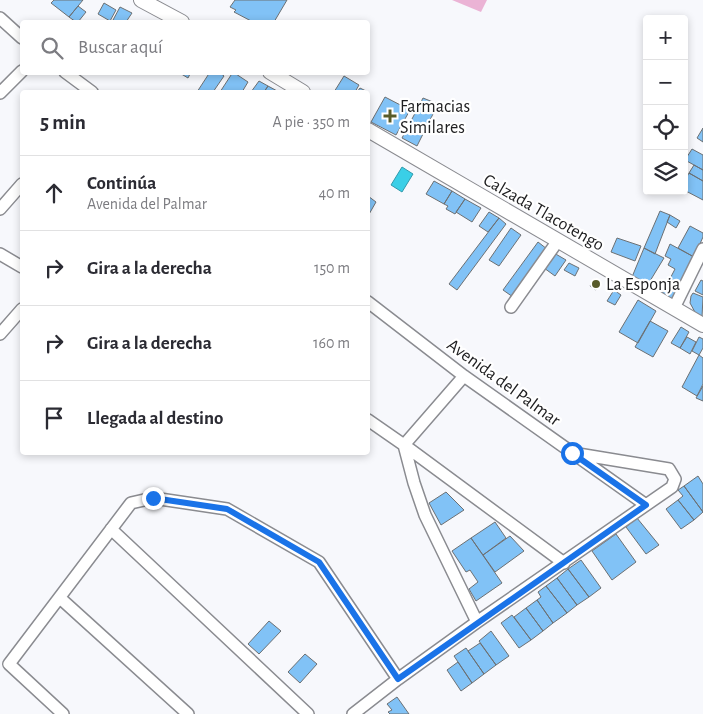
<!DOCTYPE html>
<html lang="es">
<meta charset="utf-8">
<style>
body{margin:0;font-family:"Alegreya Sans",sans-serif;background:#f2f2f3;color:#2b2b33}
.controls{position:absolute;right:15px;top:15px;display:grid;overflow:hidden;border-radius:5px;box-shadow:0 2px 8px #0003}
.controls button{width:45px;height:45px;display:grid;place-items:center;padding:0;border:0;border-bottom:1px solid #e1e1e2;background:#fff;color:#2b2b33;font:25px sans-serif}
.stop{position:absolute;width:15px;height:15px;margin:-11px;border:4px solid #1a73e8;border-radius:50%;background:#fff}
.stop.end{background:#1a73e8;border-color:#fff;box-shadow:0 1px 5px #0008}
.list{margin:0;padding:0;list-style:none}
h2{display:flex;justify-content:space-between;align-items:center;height:65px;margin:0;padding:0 20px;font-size:21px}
h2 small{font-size:16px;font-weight:400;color:#7c7c81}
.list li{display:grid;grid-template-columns:32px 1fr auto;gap:15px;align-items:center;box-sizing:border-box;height:75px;padding:0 20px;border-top:1px solid #e1e1e2}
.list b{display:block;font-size:19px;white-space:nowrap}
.list p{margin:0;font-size:16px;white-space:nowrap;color:#7c7c81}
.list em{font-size:16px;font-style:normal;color:#7c7c81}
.icon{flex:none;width:28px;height:28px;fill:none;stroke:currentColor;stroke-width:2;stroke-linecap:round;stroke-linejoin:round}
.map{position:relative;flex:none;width:703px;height:714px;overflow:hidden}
.search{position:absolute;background:#fff;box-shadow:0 2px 8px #0003;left:20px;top:20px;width:350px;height:55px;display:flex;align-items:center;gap:12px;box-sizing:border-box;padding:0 18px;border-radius:5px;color:#7c7c81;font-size:19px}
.panel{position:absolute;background:#fff;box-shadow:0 2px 8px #0003;left:20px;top:90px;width:350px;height:365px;border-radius:5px}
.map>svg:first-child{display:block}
</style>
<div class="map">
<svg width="703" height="714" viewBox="0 0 703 714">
<rect width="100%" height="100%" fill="#f7f8fc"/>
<path fill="#ebb3d5" d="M452,0H487L481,12Z"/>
<path fill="#3acfe7" stroke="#329aac" d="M402,167L413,174L402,192L391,185Z"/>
<path fill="#81c2f6" stroke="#6c7073" d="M54,0H83L69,17L51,3Z
M235,0H287L274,22H253L234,12L236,10L230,7Z
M104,3L116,10L110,21L98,14Z
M78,6L86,12L78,22H76L69,17Z
M120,7L132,13L126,22H118L113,20Z
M178,72H191L188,78Z
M210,72H219L224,76L213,92H197Z
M233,72L248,82L242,92H220Z
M344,76L359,85L355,92H334Z
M259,81L268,86L264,92H251Z
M268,86L279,92H264Z
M360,88L368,92V94V92H357Z
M385,97L410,110L396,135L371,122Z
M423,98L438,104L417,146L402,138Z
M703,128V142L697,138Z
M692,149L703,155V170L685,160Z
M694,165L703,170V181L689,173Z
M689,173L703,181V200L684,190V182Z
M434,181L452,191L444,204L426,194Z
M452,191L465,199L455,214L446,209L448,206L444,204Z
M368,196L376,202L368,216Z
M465,199L481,208L472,222L456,212Z
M660,211L670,215L655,254L644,248Z
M489,212L499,218L488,232L479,226Z
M670,215L680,221L676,228L667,222Z
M499,218L506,224L457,290L449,284Z
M690,226L703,233V237L694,257L678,248Z
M511,228L521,235L499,266L489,260Z
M617,238L641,246L635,261L611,252Z
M538,242L547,249L513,297L503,290Z
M670,244L694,257L674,300L662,294L675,269L668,265L671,259L665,256Z
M644,248L664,258L647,286L632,277Z
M554,253L566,260L555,276L544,268Z
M569,263L579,268L575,276L564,270Z
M595,279L601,283L596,290L590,286Z
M701,280L703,281V295L695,291Z
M614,290L621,295L615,305L607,301Z
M693,293L703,297L702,317L696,314L690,303L691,296Z
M638,300L656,311L638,343L619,332Z
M650,321L668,331L653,357L635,347Z
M681,327L689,332L680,348L671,343Z
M687,337L696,342L690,354L680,348Z
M699,337L703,339V348L699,355L692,351Z
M699,355L703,358V384L697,396L682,387Z
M703,386V401L696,398Z
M698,476L703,484V512L684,486Z
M684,486L703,512L694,520L678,500L683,496L678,490Z
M446,492L464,510L441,525L429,503Z
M678,500L694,520L681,529L666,509Z
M637,518L659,545L646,554L626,527Z
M495,522L506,538L483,555L471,538Z
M616,534L636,562L612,580L592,551Z
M510,536L524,551L495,572L483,555Z
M471,538L502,583L476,601L469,589L478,582L470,570L466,572L452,551Z
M581,560L601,588L589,597L568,569Z
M568,569L589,597L577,605L557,578Z
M557,578L577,605L567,613L546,586Z
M546,586L567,613L553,623L537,600L541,597L538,592Z
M537,600L553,623L543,631L526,608Z
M526,608L543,631L531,640L514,617Z
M512,615L531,640L519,648L501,623Z
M269,621L281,631L259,654L248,644Z
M491,631L509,656L496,665L479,641Z
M480,643L496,665L484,674L468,651Z
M466,648L484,674L472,683L454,656Z
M305,654L317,664L300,683L288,672Z
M458,662L472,683L461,691L447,670Z
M397,697L409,714H390L388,712L392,710L387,704Z"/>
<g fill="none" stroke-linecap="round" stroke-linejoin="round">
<g stroke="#8a8b90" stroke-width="14">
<path id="minor" d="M0,18L22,38
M65,72L92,92
M0,93L22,71
M0,209L22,184
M0,254L22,267
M368,302L464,376L646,505
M511,307L557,242
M674,308L703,249
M0,334L22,309
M464,376L404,445L414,483L425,515L477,622
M368,420L404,445L564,563
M111,529L308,714
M60,598L188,714
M63,714L9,664L131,503L153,498L227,509L319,562L398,679
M353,714L398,679L477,622L672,487L675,479L669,469L572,453"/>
</g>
<g stroke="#8a8b90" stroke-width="16">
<path id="tertiary" d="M141,0L182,22
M270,72L303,92
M368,130L703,325"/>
</g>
<use href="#minor" stroke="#fff" stroke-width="11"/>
<use href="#tertiary" stroke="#fff" stroke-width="14"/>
</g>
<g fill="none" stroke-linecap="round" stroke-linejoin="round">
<path stroke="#1a73e8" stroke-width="6" d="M153,498L227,509L319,562L398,679L646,505L572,453"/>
</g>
<g fill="#585b29" stroke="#fff" stroke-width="2">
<path d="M387.5 108.5h5v5h5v5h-5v5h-5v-5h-5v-5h5z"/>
<circle cx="596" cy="284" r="5"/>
</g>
<g text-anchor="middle" stroke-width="4.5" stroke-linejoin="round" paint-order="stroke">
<g font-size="18" fill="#202022" stroke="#fff" text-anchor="start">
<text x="400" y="112">Farmacias<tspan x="400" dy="21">Similares</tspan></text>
<text x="606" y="290">La Esponja</text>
</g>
<g font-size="18" fill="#202022" stroke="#fff">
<text transform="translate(544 212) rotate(30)" y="6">Calzada Tlacotengo</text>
<text transform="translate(504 382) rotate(36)" y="6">Avenida del Palmar</text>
</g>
</g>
</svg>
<div class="controls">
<button>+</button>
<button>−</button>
<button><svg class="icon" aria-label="locate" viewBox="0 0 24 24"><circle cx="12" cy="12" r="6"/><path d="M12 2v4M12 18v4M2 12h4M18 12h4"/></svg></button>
<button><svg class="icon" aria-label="layers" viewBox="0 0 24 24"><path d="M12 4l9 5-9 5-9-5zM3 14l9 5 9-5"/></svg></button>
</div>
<div class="stop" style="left:572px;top:453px"></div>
<div class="stop end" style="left:153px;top:498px"></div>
<div class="search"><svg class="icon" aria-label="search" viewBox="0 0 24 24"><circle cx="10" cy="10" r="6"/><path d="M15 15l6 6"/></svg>Buscar aquí</div>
<section class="panel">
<h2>5 min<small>A pie · 350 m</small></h2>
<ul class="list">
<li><svg class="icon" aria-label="ahead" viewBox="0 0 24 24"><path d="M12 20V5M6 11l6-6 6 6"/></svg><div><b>Continúa</b><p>Avenida del Palmar</p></div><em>40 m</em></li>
<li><svg class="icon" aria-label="right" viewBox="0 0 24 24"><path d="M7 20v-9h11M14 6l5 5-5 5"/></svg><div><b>Gira a la derecha</b></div><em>150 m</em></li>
<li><svg class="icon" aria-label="right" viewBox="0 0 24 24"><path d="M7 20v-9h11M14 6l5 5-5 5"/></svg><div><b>Gira a la derecha</b></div><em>160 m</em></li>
<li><svg class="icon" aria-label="arrive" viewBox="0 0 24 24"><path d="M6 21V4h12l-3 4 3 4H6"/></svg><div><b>Llegada al destino</b></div></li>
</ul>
</section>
</div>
